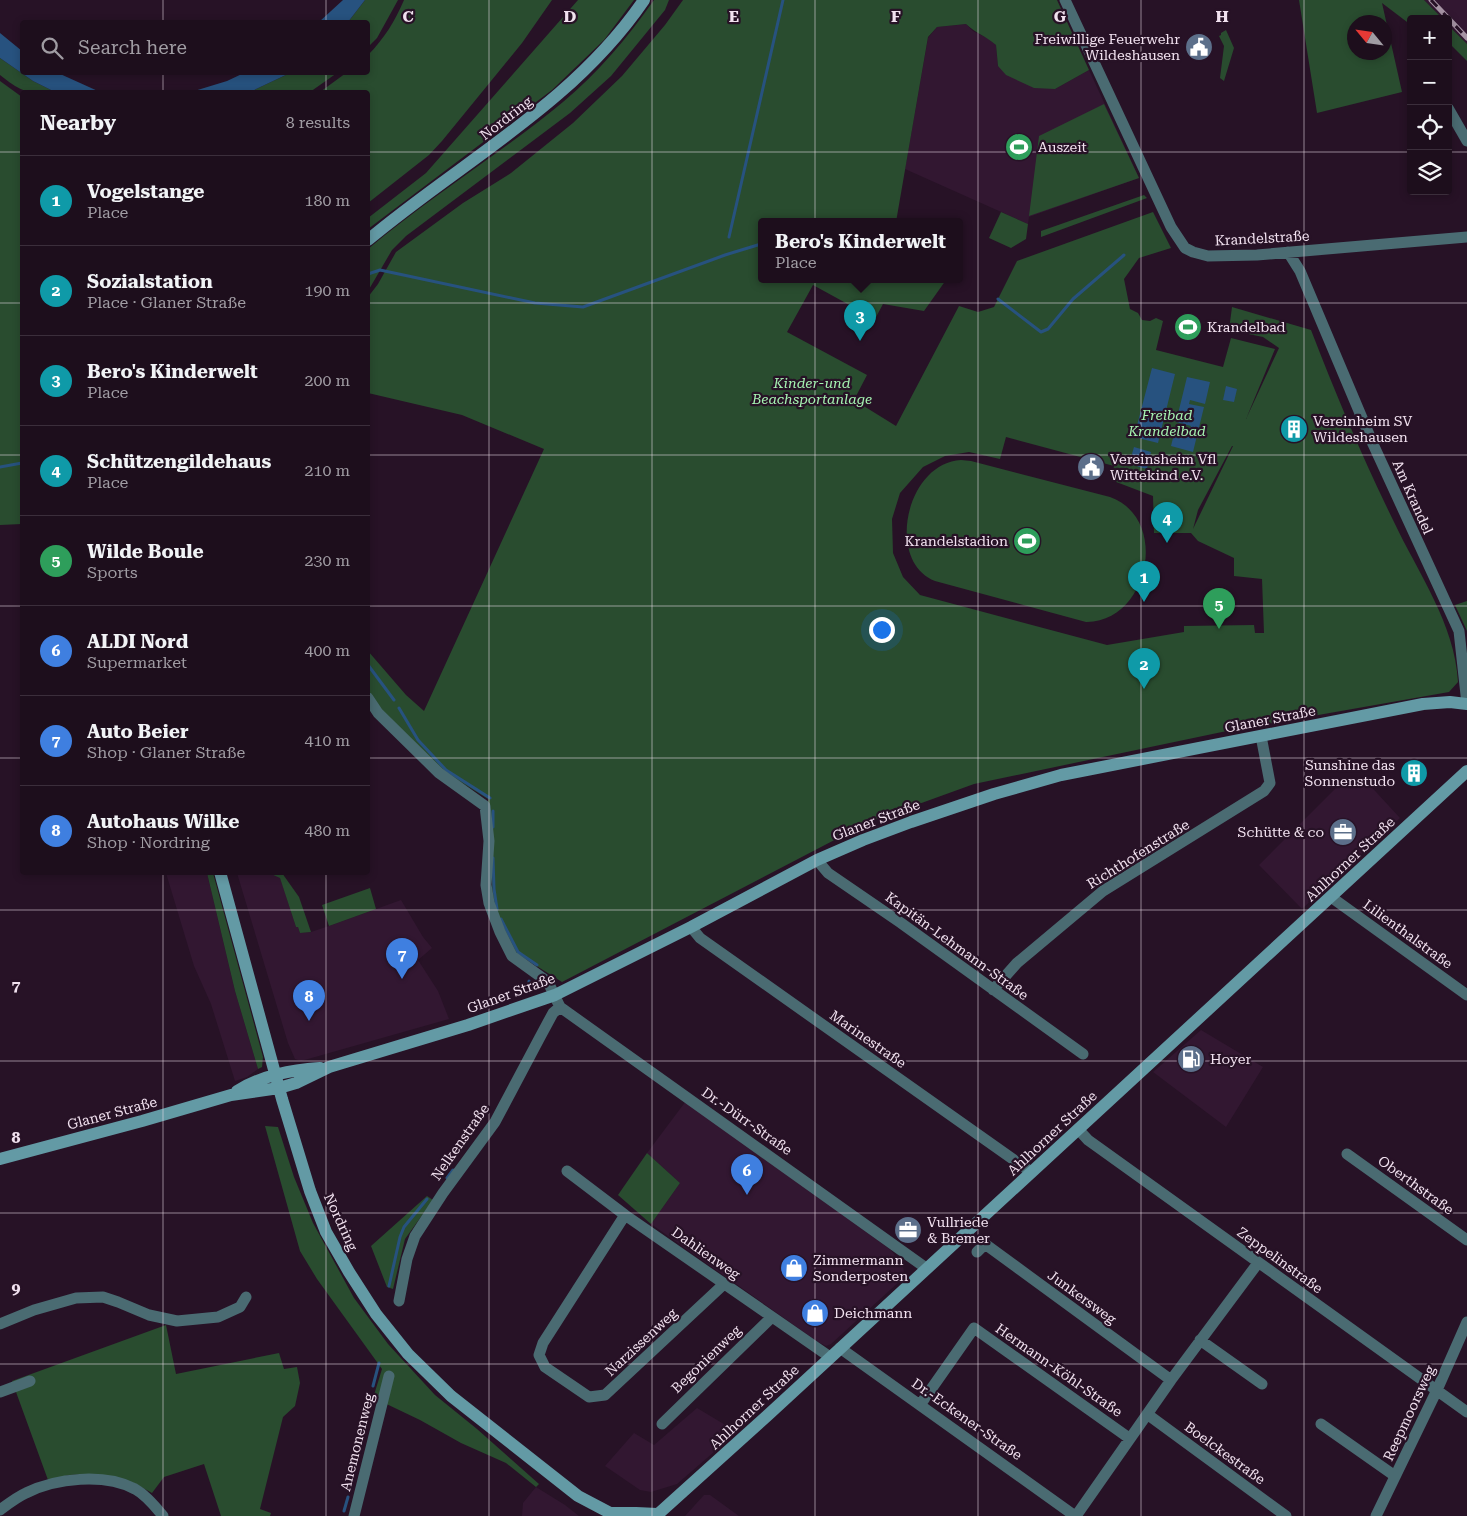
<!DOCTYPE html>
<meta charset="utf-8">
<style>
body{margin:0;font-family:"Roboto Serif",serif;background:#2a1c29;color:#f1f3f6}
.controls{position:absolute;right:15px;top:15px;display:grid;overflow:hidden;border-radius:5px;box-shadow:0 2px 8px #0003}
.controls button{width:45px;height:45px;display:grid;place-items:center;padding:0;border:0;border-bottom:1px solid #3b2e3b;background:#1d0e1c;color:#f1f3f6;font:25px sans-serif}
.compass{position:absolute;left:1347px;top:15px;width:45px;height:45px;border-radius:50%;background:#1d0e1c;box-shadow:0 2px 8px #0003;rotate:299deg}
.you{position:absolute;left:881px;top:629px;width:18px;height:18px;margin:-12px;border:4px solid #fff;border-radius:50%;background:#1a73e8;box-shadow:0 0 0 8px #1a73e833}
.badge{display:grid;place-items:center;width:32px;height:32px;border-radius:50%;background:#0f766e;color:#fff;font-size:16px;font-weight:700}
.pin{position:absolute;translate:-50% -41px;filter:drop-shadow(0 1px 2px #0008)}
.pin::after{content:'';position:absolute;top:26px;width:18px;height:15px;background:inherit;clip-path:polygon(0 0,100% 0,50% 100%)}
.popup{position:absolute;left:758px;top:218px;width:205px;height:65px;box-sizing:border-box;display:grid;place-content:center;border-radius:5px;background:#1d0e1c;filter:drop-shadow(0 1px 4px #0005);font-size:16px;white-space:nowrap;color:#a09ca3}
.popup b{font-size:19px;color:#f1f3f6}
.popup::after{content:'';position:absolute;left:50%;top:100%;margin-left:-10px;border:10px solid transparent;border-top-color:#1d0e1c}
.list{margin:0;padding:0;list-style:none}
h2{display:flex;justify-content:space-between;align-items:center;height:65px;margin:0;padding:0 20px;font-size:21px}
h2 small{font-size:16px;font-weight:400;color:#a09ca3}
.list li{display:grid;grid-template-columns:32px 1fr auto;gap:15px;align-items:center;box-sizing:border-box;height:90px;padding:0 20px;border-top:1px solid #3b2e3b}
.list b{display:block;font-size:19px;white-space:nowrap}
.list p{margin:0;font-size:16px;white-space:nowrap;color:#a09ca3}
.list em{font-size:16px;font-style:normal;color:#a09ca3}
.icon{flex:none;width:28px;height:28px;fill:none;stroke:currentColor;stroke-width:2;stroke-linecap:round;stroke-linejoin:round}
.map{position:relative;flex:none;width:1467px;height:1516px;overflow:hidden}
.search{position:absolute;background:#1d0e1c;box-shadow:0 2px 8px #0003;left:20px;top:20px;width:350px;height:55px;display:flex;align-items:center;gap:12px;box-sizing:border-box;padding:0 18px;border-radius:5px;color:#a09ca3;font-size:19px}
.panel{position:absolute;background:#1d0e1c;box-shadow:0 2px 8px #0003;left:20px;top:90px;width:350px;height:785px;border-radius:5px}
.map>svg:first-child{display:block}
</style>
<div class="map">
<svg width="1467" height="1516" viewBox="0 0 1467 1516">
<rect width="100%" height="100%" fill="#271226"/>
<path fill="#321731" d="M1424,0H1467V44L1448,25V19H1443Z
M966,24L973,31L989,39L996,45L998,66L1055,89L1089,70L1139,178L1029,217L1028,224L905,169L928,38L937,27Z
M1365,780L1400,818L1302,909L1259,865L1341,783Z
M166,873H207L235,991L258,1069L247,1077L235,1081L211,1004L194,966Z
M237,873H269L280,877L296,927H298L300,933L311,932L329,926L401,900L423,937L432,948L418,960L438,991L449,1019L301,1061L295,1059L288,1043Z
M1201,1030L1263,1067L1226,1127L1153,1072Z
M686,1101L891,1250L903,1266L904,1273L901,1280L831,1344L826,1346L818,1342L651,1224L680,1183L647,1153Z
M697,1408L737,1432L677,1484L651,1492L640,1490L605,1466L634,1433L654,1445Z
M536,1487L565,1505L579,1516H522L523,1503Z
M704,1495H710L739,1516H685Z"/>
<path fill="#294c2f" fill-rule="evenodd" d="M365,0H398L377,38L368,47V22H348Z
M404,0H552L522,43L442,141L429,155L368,203V92H320L346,73L368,72V55C384,39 395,21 404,0Z
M578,0H634L604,40L552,90L368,229V218L426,173Z
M654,0H669L665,10L611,76L570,113L406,236L392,250L368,291V249C430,197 500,154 563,102C598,73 628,37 654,0Z
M683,0H1057L1089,70L1055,89L1034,88L1006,75L998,66L996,45C986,36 975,33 966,24L937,27L928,37L896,222H761V280H946L924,311L883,304L875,319L813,285L787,332L867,375L854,400L896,426L959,306L978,312L994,307L1017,261L1153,212L1171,248L1139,258L1124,279L1130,309L1138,313L1142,320L1150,321L1156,318L1163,321L1156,350L1223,367L1231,338L1275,349L1246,419L1279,348L1263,337L1229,330L1232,307L1311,330C1336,395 1363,459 1394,522C1418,573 1455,624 1458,682L1449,692L1222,732L974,784L869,822L562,982L516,953L503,931L493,905L488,799L440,769L384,712L368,693V651L406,695L424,711L544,449L462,415L368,393V297L378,284L396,252L463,203L511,173L573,123L622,76L665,25ZM1006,437L1114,466L1111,480L1153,496L1154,533H1191L1198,541L1234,558V576L1262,579L1264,633H1255L1254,625L1184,626V632L1107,645L920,595L903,577L893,553L892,519L900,493L923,467L945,456L969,452L1000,459ZM1232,446H1233L1193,529L1198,510Z
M1299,0H1424L1443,19H1411V25L1382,3L1402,92L1317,113ZM1354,22H1384V52H1354Z
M1448,25L1467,44V61L1448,42Z
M1226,30L1234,48L1224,81L1220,78L1224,46L1219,36L1221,35V33Z
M0,58L33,81L55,92C26,92 24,94 0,75Z
M290,73H337L310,92H250Z
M0,81L22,97V524L0,525Z
M1104,104L1139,178L1029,216L1039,136Z
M1144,195L1147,198L1041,237V231Z
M1001,212L1028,224L1026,239L1011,248L989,238Z
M961,460L971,461L1110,497C1171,519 1148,623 1086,622L935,581C885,561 906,463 961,460Z
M1467,601V631L1455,605Z
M207,873H213L263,1057L262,1067L258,1069L235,991Z
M269,873H282L299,897L311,932L300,933L298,927H296L280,878Z
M370,888L376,909L329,926L322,905Z
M265,1126L278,1127L294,1177L313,1223L354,1298L388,1344L435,1395L477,1429L539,1484L536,1487L506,1463L461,1443L420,1420L376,1399L374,1395L382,1369L317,1279L300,1251Z
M647,1153L680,1183L651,1224L618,1195Z
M427,1196L433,1200L405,1239L393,1289L387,1287L371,1246Z
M166,1325L176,1374L279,1353L284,1369L297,1367L300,1383L295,1406L283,1417L260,1509L271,1513L270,1516H221L204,1464L164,1477L152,1493L134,1483L90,1474L69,1475L48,1480L12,1381Z"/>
<path fill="#27527f" d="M343,0H365L348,22H319Z
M0,33L22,51V72L58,73L100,92H55L33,81L0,58Z
M246,72L290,73L250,92H191L227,81Z
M1152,368L1175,374L1158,443L1134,437Z
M1187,377L1210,382L1205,404L1190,400L1189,404L1204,407L1193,452L1171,446L1176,426L1190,429L1191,426L1176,422Z
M1226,386L1237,389L1234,402L1223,400Z
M1134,447L1151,452L1147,469L1129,464Z"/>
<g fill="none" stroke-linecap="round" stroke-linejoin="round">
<path stroke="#27527f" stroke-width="3" d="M729,237L783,0
M368,274L380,270L535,303L583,307L725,255L761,244
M998,299L1041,332L1048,329L1073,299L1124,255
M0,467L22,463
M368,665L394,700
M399,708L418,740L446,770L490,798
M493,811V827
M493,858L494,889L497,909
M501,919L518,952L537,965
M529,981V990
M447,1178L453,1170
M389,1286L400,1237L404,1227L427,1199
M373,1386L379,1363
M352,1484L366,1416
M344,1511L348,1497"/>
<path stroke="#4a6b72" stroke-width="11" d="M1065,0L1171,227L1185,248L1193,252L1208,256L1257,255L1467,237
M1448,108L1467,141
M1288,252L1300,271L1373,444L1459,631L1467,704
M368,698L378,713L439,773L485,806L489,841L486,885L489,903L500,932L512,956L548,982L560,1007L926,1268
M817,860L828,873L901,923L1083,1054
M1331,897L1467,995
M691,927L700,938L1031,1172
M993,990L1017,963L1103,891L1264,791L1270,783L1261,736
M1078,1129L1088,1140L1467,1412
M1347,1154L1467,1240
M567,1171L625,1215L830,1357
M625,1215L543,1343L539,1355L545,1367L589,1397L605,1395L724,1284
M977,1252L985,1244L1171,1380
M399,1301L407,1259L415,1236L443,1193L495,1122L539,1039L553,1013L560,1007
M0,1324L34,1310L76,1298L103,1297L118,1302L149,1315L177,1321L218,1317L240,1307L246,1297
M1200,1340L1262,1384
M840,1348L1075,1516
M0,1392L30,1381
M920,1405L974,1328L1129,1438
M1147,1414L1286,1516
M662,1424L772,1317
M1321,1424L1395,1476
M0,1510C8,1504 17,1497 26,1493C56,1478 104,1473 135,1489C146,1495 155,1506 163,1516
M354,1516L389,1376
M1076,1516L1171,1380L1258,1263
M1376,1516L1437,1390L1467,1322"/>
<path stroke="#639aa5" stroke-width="12" d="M368,240C462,161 573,104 644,0
M220,872L282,1099L310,1191L326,1232L349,1272L376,1314L408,1354L451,1396L578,1496L616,1516
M237,1091C263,1075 291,1070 320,1068
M0,1159L142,1121L231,1095L279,1088L296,1083L329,1067L468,1025L555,995L691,927L817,860L863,840L911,822L994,794L1061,775L1423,704L1450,702L1467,704
M611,1513H636L657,1514
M656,1516L768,1415L1467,771"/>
<g stroke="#a694a4" stroke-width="5">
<path id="rail" d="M1431,0L1467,38"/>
</g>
<use href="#rail" stroke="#271226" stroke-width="3" stroke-dasharray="9" stroke-linecap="butt"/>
</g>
<path fill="none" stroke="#f1e1ef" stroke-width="1" stroke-opacity="0.55" d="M163,0V22M326,0V22M489,0V1516M652,0V1516M815,0V1516M978,0V1516M1141,0V1516M1304,0V1516M163,72V92M326,72V92M0,152H22M368,152H1411M1448,152H1467M0,303H22M368,303H1467M0,455H22M368,455H1467M0,606H22M368,606H1467M0,758H22M368,758H1467M163,872V1516M326,872V1516M0,910H1467M0,1061H1467M0,1213H1467M0,1364H1467"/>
<defs>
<g id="civic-disc" transform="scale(1.4375)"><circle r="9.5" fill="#5c6f8a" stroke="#271226"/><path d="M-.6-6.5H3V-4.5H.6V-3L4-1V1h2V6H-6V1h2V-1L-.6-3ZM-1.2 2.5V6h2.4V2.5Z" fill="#fff"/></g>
<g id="stadium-disc" transform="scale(1.4375)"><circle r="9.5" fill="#2e9e5b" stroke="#271226"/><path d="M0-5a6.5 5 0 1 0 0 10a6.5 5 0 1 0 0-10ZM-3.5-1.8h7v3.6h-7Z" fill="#fff"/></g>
<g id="building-disc" transform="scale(1.4375)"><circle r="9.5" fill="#0f9aa8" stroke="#271226"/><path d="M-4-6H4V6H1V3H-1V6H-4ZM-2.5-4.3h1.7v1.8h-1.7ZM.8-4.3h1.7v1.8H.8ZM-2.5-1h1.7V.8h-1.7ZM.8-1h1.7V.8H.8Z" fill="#fff"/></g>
<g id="office-disc" transform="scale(1.4375)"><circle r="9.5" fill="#5c6f8a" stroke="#271226"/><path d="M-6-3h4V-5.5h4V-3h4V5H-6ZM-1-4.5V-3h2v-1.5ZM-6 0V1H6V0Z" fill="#fff"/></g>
<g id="fuel-disc" transform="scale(1.4375)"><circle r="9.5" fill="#5c6f8a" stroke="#271226"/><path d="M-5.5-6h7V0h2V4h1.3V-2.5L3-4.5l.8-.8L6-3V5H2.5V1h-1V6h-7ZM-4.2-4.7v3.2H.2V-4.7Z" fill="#fff"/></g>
<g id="shop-disc" transform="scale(1.4375)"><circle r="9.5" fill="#3f7fe0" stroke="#271226"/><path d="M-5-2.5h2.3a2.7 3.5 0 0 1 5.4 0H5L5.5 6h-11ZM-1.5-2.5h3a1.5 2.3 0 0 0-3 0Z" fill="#fff"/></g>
</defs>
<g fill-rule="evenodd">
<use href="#civic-disc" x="1199" y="47"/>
<use href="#stadium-disc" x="1019" y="147"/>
<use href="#stadium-disc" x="1188" y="327"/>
<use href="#building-disc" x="1294" y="429"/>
<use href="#civic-disc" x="1091" y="467"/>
<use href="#stadium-disc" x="1027" y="541"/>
<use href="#building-disc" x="1414" y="773"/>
<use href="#office-disc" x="1343" y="832"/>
<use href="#fuel-disc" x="1191" y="1059"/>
<use href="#office-disc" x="908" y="1230"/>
<use href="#shop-disc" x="794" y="1268"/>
<use href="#shop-disc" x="815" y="1313"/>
</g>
<g text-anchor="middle" stroke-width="4.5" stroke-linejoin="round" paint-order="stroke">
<g font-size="14" fill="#f1e1ef" stroke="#271226" text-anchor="start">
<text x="1180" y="44" text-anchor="end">Freiwillige Feuerwehr<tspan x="1180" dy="16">Wildeshausen</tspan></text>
<text x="1038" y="152">Auszeit</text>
<text x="1207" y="332">Krandelbad</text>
<text x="1313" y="426">Vereinheim SV<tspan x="1313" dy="16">Wildeshausen</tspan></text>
<text x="1110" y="464">Vereinsheim Vfl<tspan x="1110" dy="16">Wittekind e.V.</tspan></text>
<text x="1008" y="546" text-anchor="end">Krandelstadion</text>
<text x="1395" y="770" text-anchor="end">Sunshine das<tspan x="1395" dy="16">Sonnenstudo</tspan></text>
<text x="1324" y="837" text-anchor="end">Schütte &amp; co</text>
<text x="1210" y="1064">Hoyer</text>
<text x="927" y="1227">Vullriede<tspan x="927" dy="16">&amp; Bremer</tspan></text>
<text x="813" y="1265">Zimmermann<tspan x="813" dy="16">Sonderposten</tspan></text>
<text x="834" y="1318">Deichmann</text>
</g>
<g font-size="14" fill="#f1e1ef" stroke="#271226">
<text transform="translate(506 118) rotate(-38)" y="5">Nordring</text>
<text transform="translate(1262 238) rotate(-3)" y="5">Krandelstraße</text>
<text transform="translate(1413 497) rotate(66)" y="5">Am Krandel</text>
<text transform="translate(1270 719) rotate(-11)" y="5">Glaner Straße</text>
<text transform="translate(876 820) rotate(-21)" y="5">Glaner Straße</text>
<text transform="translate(1138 854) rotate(-32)" y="5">Richthofenstraße</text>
<text transform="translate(1350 859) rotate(-43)" y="5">Ahlhorner Straße</text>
<text transform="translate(1408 934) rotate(36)" y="5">Lilienthalstraße</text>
<text transform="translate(957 946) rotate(36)" y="5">Kapitän-Lehmann-Straße</text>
<text transform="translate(511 993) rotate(-20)" y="5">Glaner Straße</text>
<text transform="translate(868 1039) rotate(35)" y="5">Marinestraße</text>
<text transform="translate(112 1113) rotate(-15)" y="5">Glaner Straße</text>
<text transform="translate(747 1121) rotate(35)" y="5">Dr.-Dürr-Straße</text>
<text transform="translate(1052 1133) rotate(-43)" y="5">Ahlhorner Straße</text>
<text transform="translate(460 1142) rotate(-55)" y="5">Nelkenstraße</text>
<text transform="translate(1416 1185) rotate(36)" y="5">Oberthstraße</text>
<text transform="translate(341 1222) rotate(65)" y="5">Nordring</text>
<text transform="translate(706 1253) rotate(35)" y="5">Dahlienweg</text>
<text transform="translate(1280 1260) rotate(36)" y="5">Zeppelinstraße</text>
<text transform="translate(1082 1297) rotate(36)" y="5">Junkersweg</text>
<text transform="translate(641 1342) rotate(-43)" y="5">Narzissenweg</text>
<text transform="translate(706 1359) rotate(-44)" y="5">Begonienweg</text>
<text transform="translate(1059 1370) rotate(35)" y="5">Hermann-Köhl-Straße</text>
<text transform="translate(754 1407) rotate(-43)" y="5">Ahlhorner Straße</text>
<text transform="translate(1409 1413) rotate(-65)" y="5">Reepmoorsweg</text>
<text transform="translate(967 1419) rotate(35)" y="5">Dr.-Eckener-Straße</text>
<text transform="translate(357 1442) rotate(-76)" y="5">Anemonenweg</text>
<text transform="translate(1225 1453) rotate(36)" y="5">Boelckestraße</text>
</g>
<g font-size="14" font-style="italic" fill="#a6f4b2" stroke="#271226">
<text x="812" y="388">Kinder-und<tspan x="812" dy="16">Beachsportanlage</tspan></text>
<text x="1167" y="420">Freibad<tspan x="1167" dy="16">Krandelbad</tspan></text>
</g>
</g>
<g font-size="16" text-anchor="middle" font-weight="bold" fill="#f1e1ef" stroke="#271226" stroke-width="4.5" stroke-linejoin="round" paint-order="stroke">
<text x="408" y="22">C</text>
<text x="570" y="22">D</text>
<text x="734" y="22">E</text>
<text x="896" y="22">F</text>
<text x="1060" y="22">G</text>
<text x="1222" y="22">H</text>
<text x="16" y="991">7</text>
<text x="16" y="1143">8</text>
<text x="16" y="1294">9</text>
</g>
</svg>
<div class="controls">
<button>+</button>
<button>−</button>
<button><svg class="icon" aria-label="locate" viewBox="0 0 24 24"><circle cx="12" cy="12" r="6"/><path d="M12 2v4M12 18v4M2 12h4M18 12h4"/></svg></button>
<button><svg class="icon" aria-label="layers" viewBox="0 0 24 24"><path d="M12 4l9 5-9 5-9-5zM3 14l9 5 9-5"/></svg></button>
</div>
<svg class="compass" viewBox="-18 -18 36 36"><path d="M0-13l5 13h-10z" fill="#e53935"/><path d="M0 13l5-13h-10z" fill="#a09ca3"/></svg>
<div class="you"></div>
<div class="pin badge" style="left:1144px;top:602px;background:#0f9aa8">1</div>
<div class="pin badge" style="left:1144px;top:689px;background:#0f9aa8">2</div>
<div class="pin badge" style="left:860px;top:341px;background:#0f9aa8">3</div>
<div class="popup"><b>Bero's Kinderwelt</b>Place</div>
<div class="pin badge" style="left:1167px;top:543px;background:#0f9aa8">4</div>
<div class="pin badge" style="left:1219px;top:629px;background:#2e9e5b">5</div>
<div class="pin badge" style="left:747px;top:1195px;background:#3f7fe0">6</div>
<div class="pin badge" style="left:402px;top:979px;background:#3f7fe0">7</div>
<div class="pin badge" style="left:309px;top:1021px;background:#3f7fe0">8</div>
<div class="search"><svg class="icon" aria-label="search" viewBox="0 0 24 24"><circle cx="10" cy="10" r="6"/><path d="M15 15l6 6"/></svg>Search here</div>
<section class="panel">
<h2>Nearby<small>8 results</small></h2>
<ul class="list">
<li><span class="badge" style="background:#0f9aa8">1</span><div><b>Vogelstange</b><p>Place</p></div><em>180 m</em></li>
<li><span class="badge" style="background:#0f9aa8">2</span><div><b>Sozialstation</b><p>Place · Glaner Straße</p></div><em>190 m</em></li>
<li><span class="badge" style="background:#0f9aa8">3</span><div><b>Bero's Kinderwelt</b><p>Place</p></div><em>200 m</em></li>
<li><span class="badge" style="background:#0f9aa8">4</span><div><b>Schützengildehaus</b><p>Place</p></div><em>210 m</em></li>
<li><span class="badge" style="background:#2e9e5b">5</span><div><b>Wilde Boule</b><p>Sports</p></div><em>230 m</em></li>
<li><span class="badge" style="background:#3f7fe0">6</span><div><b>ALDI Nord</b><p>Supermarket</p></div><em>400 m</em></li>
<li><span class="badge" style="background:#3f7fe0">7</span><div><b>Auto Beier</b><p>Shop · Glaner Straße</p></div><em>410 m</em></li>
<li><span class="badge" style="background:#3f7fe0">8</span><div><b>Autohaus Wilke</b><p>Shop · Nordring</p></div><em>480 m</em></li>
</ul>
</section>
</div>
